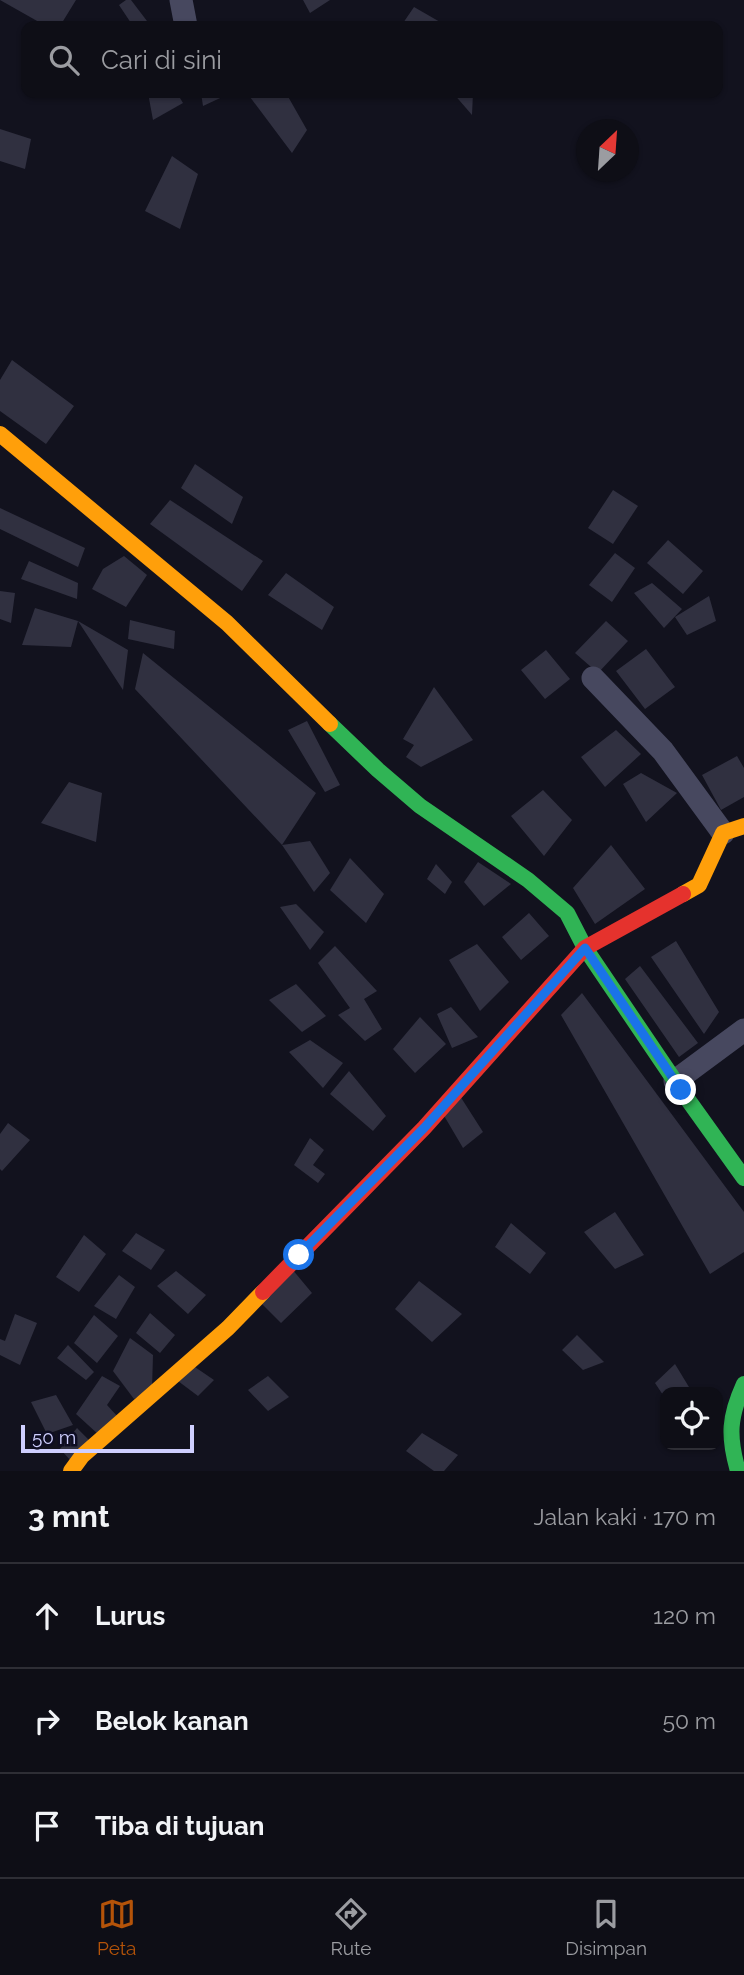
<!DOCTYPE html>
<html lang="id">
<meta charset="utf-8">
<style>
body{margin:0;font-family:Raleway,sans-serif;background:#1c1c23;color:#f1f3f6}
.controls{position:absolute;right:21px;bottom:21px;display:grid;overflow:hidden;border-radius:14px;box-shadow:0 2px 5px #0004}
.controls button{width:63px;height:63px;display:grid;place-items:center;padding:0;border:0;border-bottom:2px solid #2e2e35;background:#0e0e16;color:#f1f3f6;font:35px sans-serif}
.compass{position:absolute;left:576px;top:119px;width:63px;height:63px;border-radius:50%;background:#0e0e16;box-shadow:0 2px 5px #0004;rotate:25deg}
.scale{position:absolute;left:21px;bottom:18px;width:173px;box-sizing:border-box;padding-left:7px;border:4px solid #cfcfff;border-top:0;font-size:19px;line-height:24px;white-space:nowrap;color:#cfcfff;-webkit-text-stroke:5px #0e0d23;paint-order:stroke}
.stop{position:absolute;width:21px;height:21px;margin:-16px;border:5px solid #1a73e8;border-radius:50%;background:#fff}
.stop.end{background:#1a73e8;border-color:#fff;box-shadow:0 2px 7px #0008}
.list{margin:0;padding:0;list-style:none}
h2{display:flex;justify-content:space-between;align-items:center;height:91px;margin:0;padding:0 28px;font-size:30px}
h2 small{font-size:23px;font-weight:400;color:#9b9ca1}
.list li{display:grid;grid-template-columns:46px 1fr auto;gap:21px;align-items:center;box-sizing:border-box;height:105px;padding:0 28px;border-top:2px solid #2e2e35}
.list b{display:block;font-size:26px;white-space:nowrap}
.list em{font-size:23px;font-style:normal;color:#9b9ca1}
.icon{flex:none;width:38px;height:38px;fill:none;stroke:currentColor;stroke-width:2;stroke-linecap:round;stroke-linejoin:round}
.map{position:relative;flex:none;width:744px;height:1471px;overflow:hidden}
.search{position:absolute;background:#0e0e16;box-shadow:0 2px 5px #0004;left:21px;right:21px;top:21px;height:77px;display:flex;align-items:center;gap:18px;box-sizing:border-box;padding:0 24px;border-radius:14px;color:#9b9ca1;font-size:26px}
.sheet{height:406px;background:#0e0e16}
nav{display:flex;justify-content:space-around;align-items:center;box-sizing:border-box;height:98px;border-top:2px solid #2e2e35;background:#0e0e16;font-size:19px;color:#9b9ca1}
nav a{display:grid;justify-items:center;gap:4px}
nav .on{color:#b45309}
.map>svg:first-child{display:block}
</style>
<div class="map">
<svg width="744" height="1471" viewBox="0 0 744 1471">
<rect width="100%" height="100%" fill="#12121e"/>
<path fill="#303040" d="M0,0H76L60,26H46Z
M126,0H131L147,21L140,26H133L119,5Z
M303,0H330L310,13Z
M414,7L447,26H401Z
M148,93H177L183,103L153,120Z
M201,93H231L203,106Z
M247,93H286L307,130L292,153Z
M453,93H473L472,115Z
M0,129L31,139L25,169L0,161Z
M172,156L198,174L180,229L145,211Z
M12,360L74,406L46,444L0,411V380Z
M195,464L243,497L232,524L181,488Z
M613,490L638,506L613,544L588,528Z
M170,500L263,561L242,591L150,524Z
M0,508L85,548L78,567L0,529Z
M668,540L703,571L683,594L647,563Z
M615,553L635,568L612,602L589,585Z
M124,556L147,575L126,607L92,589L103,569Z
M29,561L78,583L77,599L21,579Z
M286,573L334,607L322,630L268,595Z
M652,583L682,609L664,628L634,593Z
M0,591L15,593L11,623L0,619Z
M709,596L716,621L687,635L675,617Z
M35,608L78,621L71,647L22,645Z
M130,620L175,631L174,649L128,639Z
M78,621L128,650L123,690Z
M606,621L628,641L598,673L575,653Z
M646,649L675,687L645,709L616,671Z
M546,650L570,679L545,699L521,670Z
M143,653L316,793L282,845L135,689Z
M434,687L473,740L421,767L406,757L414,745L403,739Z
M307,721L340,785L325,792L288,730Z
M616,730L641,754L605,787L581,757Z
M737,756L744,768V797L721,810L702,775Z
M641,773L677,793L646,822L623,784Z
M69,782L102,793L96,842L41,823Z
M543,790L572,820L544,856L511,816Z
M310,841L330,873L314,892L282,845Z
M611,845L645,889L595,924L573,888Z
M350,858L384,894L366,923L330,890Z
M478,862L511,884L484,906L464,882Z
M436,864L452,882L445,894L427,879Z
M296,904L324,932L310,950L280,907Z
M529,913L549,936L521,960L502,937Z
M676,941L719,1012L704,1034L651,957Z
M477,944L509,982L480,1011L449,960Z
M335,946L377,991L364,999L382,1029L365,1041L338,1015L350,1008L318,963Z
M640,966L698,1043L679,1057L625,979Z
M296,984L326,1016L302,1032L269,1000Z
M582,993L744,1212V1252L710,1274L561,1015Z
M451,1007L478,1037L452,1048L437,1014Z
M420,1017L446,1044L415,1073L393,1049Z
M310,1040L343,1063L323,1088L289,1052Z
M349,1071L386,1116L373,1131L330,1094Z
M460,1096L483,1132L463,1148L443,1114Z
M8,1123L30,1140L2,1171L0,1169V1134Z
M310,1138L324,1150L313,1165L325,1174L318,1183L294,1165Z
M615,1212L644,1255L615,1269L584,1232Z
M511,1223L546,1253L530,1274L495,1247Z
M136,1233L165,1250L151,1270L122,1251Z
M84,1235L106,1254L79,1292L56,1277Z
M292,1269L312,1293L281,1323L260,1302Z
M176,1271L206,1295L188,1314L157,1286Z
M119,1275L135,1287L116,1319L94,1306Z
M419,1281L462,1314L432,1342L395,1309Z
M150,1313L175,1335L160,1353L136,1333Z
M15,1314L37,1323L20,1365L0,1355V1339L5,1341Z
M94,1315L118,1336L97,1363L74,1343Z
M577,1335L604,1362L583,1370L562,1350Z
M130,1338L153,1355L152,1389L134,1399L113,1371Z
M68,1345L94,1372L86,1380L57,1358Z
M675,1364L692,1392H665V1398L655,1383Z
M192,1365L214,1380L198,1396L178,1381Z
M102,1376L120,1386L107,1405L118,1417L99,1435L76,1414Z
M268,1376L289,1397L268,1411L248,1390Z
M56,1395L73,1425L47,1434L31,1402Z
M77,1428L91,1442L72,1462L60,1449Z
M422,1433L458,1455L444,1471H434L406,1451Z"/>
<g fill="none" stroke-linecap="round" stroke-linejoin="round">
<path stroke="#47485f" stroke-width="23" d="M181,0L186,26
M593,678L663,751L723,833
M675,1081L744,1030"/>
<path stroke="#30b455" stroke-width="16" d="M330,724L378,770L420,806L528,880L567,913L585,948L681,1090L744,1178
M738,1471C728,1436 729,1417 744,1384"/>
<path stroke="#ff9f0a" stroke-width="16" d="M0,434L227,623L330,724
M683,894L699,885L723,833L744,826
M71,1471L82,1456L228,1328L263,1292"/>
<path stroke="#e5322d" stroke-width="16" d="M263,1292L424,1128L585,948L683,894"/>
</g>
<g fill="none" stroke-linecap="round" stroke-linejoin="round">
<path stroke="#1a73e8" stroke-width="9" d="M299,1255L424,1128L585,948L681,1090"/>
</g>
</svg>
<div class="controls">
<button><svg class="icon" aria-label="locate" viewBox="0 0 24 24"><circle cx="12" cy="12" r="6"/><path d="M12 2v4M12 18v4M2 12h4M18 12h4"/></svg></button>
</div>
<svg class="compass" viewBox="-18 -18 36 36"><path d="M0-13l5 13h-10z" fill="#e53935"/><path d="M0 13l5-13h-10z" fill="#9b9ca1"/></svg>
<div class="scale">50 m</div>
<div class="stop" style="left:299px;top:1255px"></div>
<div class="stop end" style="left:681px;top:1090px"></div>
<div class="search"><svg class="icon" aria-label="search" viewBox="0 0 24 24"><circle cx="10" cy="10" r="6"/><path d="M15 15l6 6"/></svg>Cari di sini</div>
</div>
<section class="sheet">
<h2>3 mnt<small>Jalan kaki · 170 m</small></h2>
<ul class="list">
<li><svg class="icon" aria-label="ahead" viewBox="0 0 24 24"><path d="M12 20V5M6 11l6-6 6 6"/></svg><div><b>Lurus</b></div><em>120 m</em></li>
<li><svg class="icon" aria-label="right" viewBox="0 0 24 24"><path d="M7 20v-9h11M14 6l5 5-5 5"/></svg><div><b>Belok kanan</b></div><em>50 m</em></li>
<li><svg class="icon" aria-label="arrive" viewBox="0 0 24 24"><path d="M6 21V4h12l-3 4 3 4H6"/></svg><div><b>Tiba di tujuan</b></div></li>
</ul>
</section>
<nav>
<a class="on"><svg class="icon" aria-label="map" viewBox="0 0 24 24"><path d="M3 6l6-2 6 2 6-2v14l-6 2-6-2-6 2zM9 4v14M15 6v14"/></svg>Peta</a>
<a><svg class="icon" aria-label="directions" viewBox="0 0 24 24"><path d="M12 3l9 9-9 9-9-9zM9 14v-3h6M13 9l2 2-2 2"/></svg>Rute</a>
<a><svg class="icon" aria-label="saved" viewBox="0 0 24 24"><path d="M7 4h10v16l-5-4-5 4z"/></svg>Disimpan</a>
</nav>
